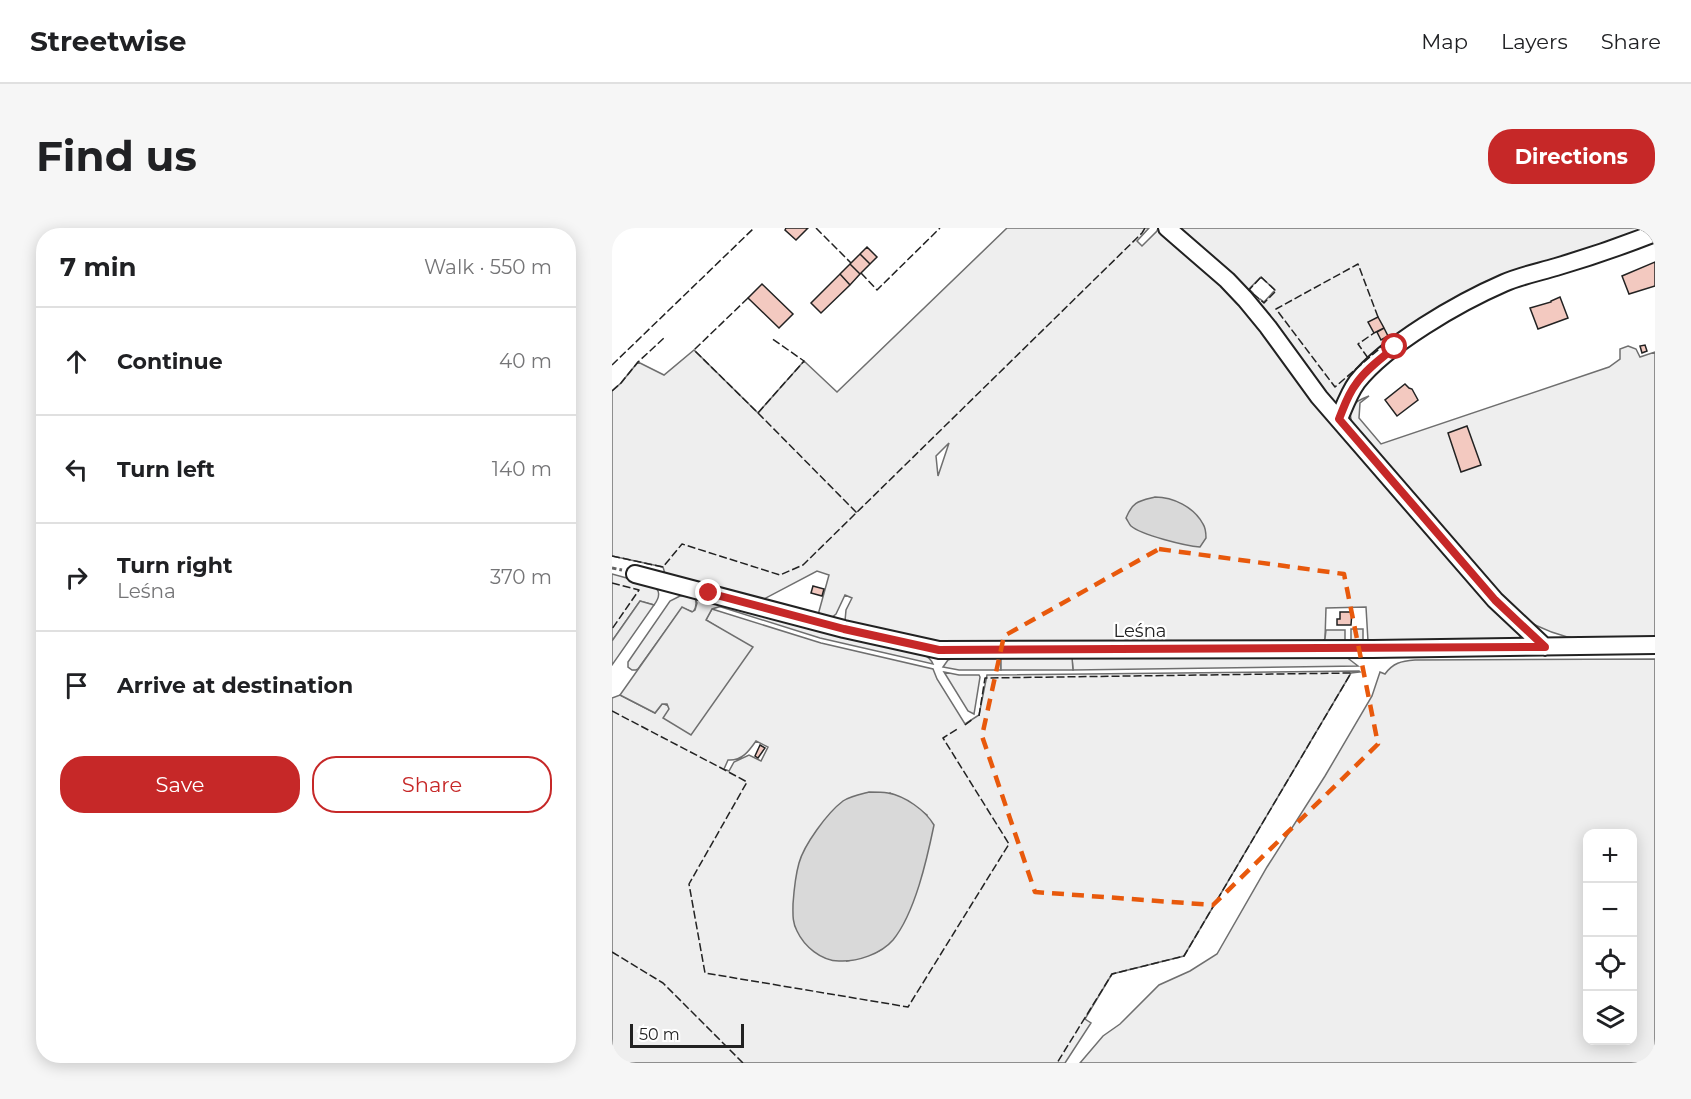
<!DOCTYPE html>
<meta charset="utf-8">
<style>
body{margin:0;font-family:Montserrat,sans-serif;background:#f6f6f6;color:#202124}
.controls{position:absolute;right:18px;bottom:18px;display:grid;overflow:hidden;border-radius:12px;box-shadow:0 3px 15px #0003}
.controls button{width:54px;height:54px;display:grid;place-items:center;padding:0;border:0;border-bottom:2px solid #e0e0e0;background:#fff;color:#202124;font:30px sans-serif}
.scale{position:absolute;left:18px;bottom:15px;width:114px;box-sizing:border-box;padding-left:6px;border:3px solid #222;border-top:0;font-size:16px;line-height:21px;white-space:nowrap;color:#222;-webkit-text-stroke:4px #fff;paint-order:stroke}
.stop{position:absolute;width:18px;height:18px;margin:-14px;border:4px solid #c62828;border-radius:50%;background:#fff}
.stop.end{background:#c62828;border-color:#fff;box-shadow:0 2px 6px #0008}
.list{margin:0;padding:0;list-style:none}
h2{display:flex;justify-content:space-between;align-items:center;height:78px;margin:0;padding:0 24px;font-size:26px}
h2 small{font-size:20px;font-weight:400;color:#757577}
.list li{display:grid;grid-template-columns:39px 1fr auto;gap:18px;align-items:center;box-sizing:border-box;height:108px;padding:0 24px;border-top:2px solid #e0e0e0}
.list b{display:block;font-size:22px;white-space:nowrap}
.list p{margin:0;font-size:20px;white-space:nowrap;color:#757577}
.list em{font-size:20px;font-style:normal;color:#757577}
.actions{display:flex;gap:12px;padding:18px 24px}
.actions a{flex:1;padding:14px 0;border:2px solid #c62828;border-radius:24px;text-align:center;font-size:21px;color:#c62828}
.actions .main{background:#c62828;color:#fff}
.icon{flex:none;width:33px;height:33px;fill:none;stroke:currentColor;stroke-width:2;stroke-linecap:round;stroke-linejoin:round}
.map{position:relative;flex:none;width:1043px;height:835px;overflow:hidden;border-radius:24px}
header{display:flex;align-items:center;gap:36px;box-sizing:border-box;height:84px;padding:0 30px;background:#fff;border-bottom:2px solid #e0e0e0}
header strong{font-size:28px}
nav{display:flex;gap:33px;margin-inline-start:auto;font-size:21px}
.intro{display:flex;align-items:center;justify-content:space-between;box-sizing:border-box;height:144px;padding:0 36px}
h1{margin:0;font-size:42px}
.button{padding:15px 27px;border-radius:24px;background:#c62828;color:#fff;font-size:21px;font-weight:700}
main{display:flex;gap:36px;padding:0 36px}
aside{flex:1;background:#fff;border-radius:24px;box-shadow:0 3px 15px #0003}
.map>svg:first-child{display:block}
</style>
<header>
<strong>Streetwise</strong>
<nav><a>Map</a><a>Layers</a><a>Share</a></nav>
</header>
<div class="intro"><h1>Find us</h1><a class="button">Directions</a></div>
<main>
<aside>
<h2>7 min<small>Walk · 550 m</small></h2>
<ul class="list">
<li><svg class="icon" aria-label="ahead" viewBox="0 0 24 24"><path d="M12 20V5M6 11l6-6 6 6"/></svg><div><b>Continue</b></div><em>40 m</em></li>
<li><svg class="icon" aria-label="left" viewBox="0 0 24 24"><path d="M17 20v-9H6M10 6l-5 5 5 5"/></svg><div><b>Turn left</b></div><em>140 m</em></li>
<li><svg class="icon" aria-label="right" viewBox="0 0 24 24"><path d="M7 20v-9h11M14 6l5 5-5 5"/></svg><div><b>Turn right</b><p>Leśna</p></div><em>370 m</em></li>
<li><svg class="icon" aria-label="arrive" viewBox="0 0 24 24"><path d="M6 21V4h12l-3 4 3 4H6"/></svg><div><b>Arrive at destination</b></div></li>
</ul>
<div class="actions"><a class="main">Save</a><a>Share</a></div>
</aside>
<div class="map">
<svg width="1043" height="835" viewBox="0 0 1043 835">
<rect width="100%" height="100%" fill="#fff"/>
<path fill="#eee" stroke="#6f6f6f" stroke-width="1.5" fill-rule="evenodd" d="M395,0H537L525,13L530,18L545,3L546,0H547L613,58L909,405V409L906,412L756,413L754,379L714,380L713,411L710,414H319L233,393L234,382L240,370L233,367L224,386L219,390L206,387L217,347L205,343L150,372L53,346L51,339L0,328V163L9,155L26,134L52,147L82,122L146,185L192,133L225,164ZM337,215L326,248L324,228Z
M562,0H1043L858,66L723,177L645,74L648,71L652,74L663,62L649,49L637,61L641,65L638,68Z
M1016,118L1024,121L1028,129L1043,124V410C1019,411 991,414 967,411C946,408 927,400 909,389L741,199C735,180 738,175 757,168L748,175L747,190L769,216L997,139L1008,131V121Z
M0,346L40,357C49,362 48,369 42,377L28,373L0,413Z
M77,367L83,370C85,375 84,380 81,384L70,380L26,441L24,442H20L16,439V434L58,373L68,368Z
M113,377L290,422C302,425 316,424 321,436L208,410L106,378Z
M100,381L209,415L321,441L325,451L353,496L367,487L375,447L747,443L748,444L739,445L572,728L500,746L473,791L479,795L453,835H0V470L8,467L43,485L50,476H52L57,478V482L112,403L94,392ZM144,513L156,519L149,533L137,527L122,534L117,543L112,541L116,532C130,533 137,523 144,513ZM278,565L298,575L315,587L267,723L251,729L235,733Z
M733,428L746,438L461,442L460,430Z
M342,430H389V442H347L331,439L336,432Z
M1043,431V835H468L491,808L508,796L547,757L578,743L605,726L655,639L713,548L760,468L768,444L773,446C781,435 789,433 803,432ZM975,606H1020V812H975Z
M332,444L347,447H367L368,449L362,486L356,483Z"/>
<path fill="#ededed" stroke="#6f6f6f" stroke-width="1.5" d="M83,370L113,377L100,381L94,392L141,419L79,507L51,490L57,481L55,476H50L43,485L8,467L70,379L80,384L83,382L85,375Z
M28,373L42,377L0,437V413Z
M739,401H751V414H739Z
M714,402H733V414H710L713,411Z
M460,429L461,442H389V430Z"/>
<path fill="#d9d9d9" stroke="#6f6f6f" stroke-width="1.5" d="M543,269C561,269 582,279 591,296C593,299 594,305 594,310L588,319C574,318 529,307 519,298C517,296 516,293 514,290C521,273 527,273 543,269Z
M257,564C263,564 270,564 276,565C293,568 313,582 322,597C315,631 303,685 281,712C269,726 245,734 227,733C209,733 192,718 185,703C180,694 181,685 181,676C182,662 183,649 187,635C192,617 215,585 231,573C238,568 249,566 257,564Z"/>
<path fill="#f3c9c0" stroke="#222" stroke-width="1.5" d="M174,0H196L184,12L173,2Z
M255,19L265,29L258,36L248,26Z
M248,26L258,36L248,46L238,36Z
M1043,34V58L1017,66L1010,48Z
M238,36L248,46L238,57L228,46Z
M228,46L238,57L209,85L199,75Z
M150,56L181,86L167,100L136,70Z
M948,69L956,90L926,101L918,80L939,74V73Z
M766,89L772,100L762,105L756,94Z
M772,100L776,108L769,112L765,104Z
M1033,117L1035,123L1030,125L1028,118Z
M793,156L797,160L800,161L806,172L785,188L773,172Z
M855,198L869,237L849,244L836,205Z
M201,358L212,361L210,368L199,365Z
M728,384H740L739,397H725V391H728Z
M148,517L153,520L146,530L143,528Z"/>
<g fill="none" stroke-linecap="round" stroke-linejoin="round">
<g stroke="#222" stroke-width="20">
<path id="minor" d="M555,0L615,52L633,71L656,99L707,169L883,372L933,419
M727,191C732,179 737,165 745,154C775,116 846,75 892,55C908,48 927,44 944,39C978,29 1010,18 1043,5
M23,346L232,401L327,422L761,421L1043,417"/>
</g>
<path stroke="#646464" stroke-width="3" stroke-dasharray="4.5 3" stroke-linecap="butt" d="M0,340L10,342"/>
<use href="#minor" stroke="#fff" stroke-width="16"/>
<path stroke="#222" stroke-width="1.5" stroke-dasharray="8 3" stroke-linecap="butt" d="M204,0L239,35
M249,45L265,62L328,0
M649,49L664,63L652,75L637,62Z
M136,70L82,122L146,185L192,133L159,110
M766,89L746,36L664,81L723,159L773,116L770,112
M756,130L746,116L762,105
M0,137L142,0
M0,163L9,155L26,134L52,110
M146,185L245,285
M0,328L51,339L70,316L168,347L191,337L530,5L533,0
M0,355L27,362L0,401
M0,483L111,541L135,554L77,656L93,745L296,779L397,616L331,510L347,500
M367,488L373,450L739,445L572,728L500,746L445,835
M353,497L361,491
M0,724L51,755L131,835"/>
</g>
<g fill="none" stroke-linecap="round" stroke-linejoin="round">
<path stroke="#c62828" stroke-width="8" d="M97,365L232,401L327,422L933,419L883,372L727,191C732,179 736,166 744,156C754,141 770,130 783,119"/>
</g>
<path fill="none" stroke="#e8590c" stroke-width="4.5" stroke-dasharray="12 8" stroke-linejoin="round" d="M547,321L732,346L766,516L601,677L423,664L370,508L392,408Z"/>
<g text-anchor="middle" stroke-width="4.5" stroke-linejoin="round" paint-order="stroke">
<g font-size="18" fill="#222" stroke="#fff">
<text x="528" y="409">Leśna</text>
</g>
</g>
</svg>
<div class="controls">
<button>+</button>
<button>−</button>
<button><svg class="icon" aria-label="locate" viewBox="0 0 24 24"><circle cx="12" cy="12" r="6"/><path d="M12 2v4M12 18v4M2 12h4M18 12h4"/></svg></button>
<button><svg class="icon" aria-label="layers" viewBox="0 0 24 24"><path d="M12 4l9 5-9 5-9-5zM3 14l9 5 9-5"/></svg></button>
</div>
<div class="scale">50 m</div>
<div class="stop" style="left:783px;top:119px"></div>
<div class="stop end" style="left:97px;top:365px"></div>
</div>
</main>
